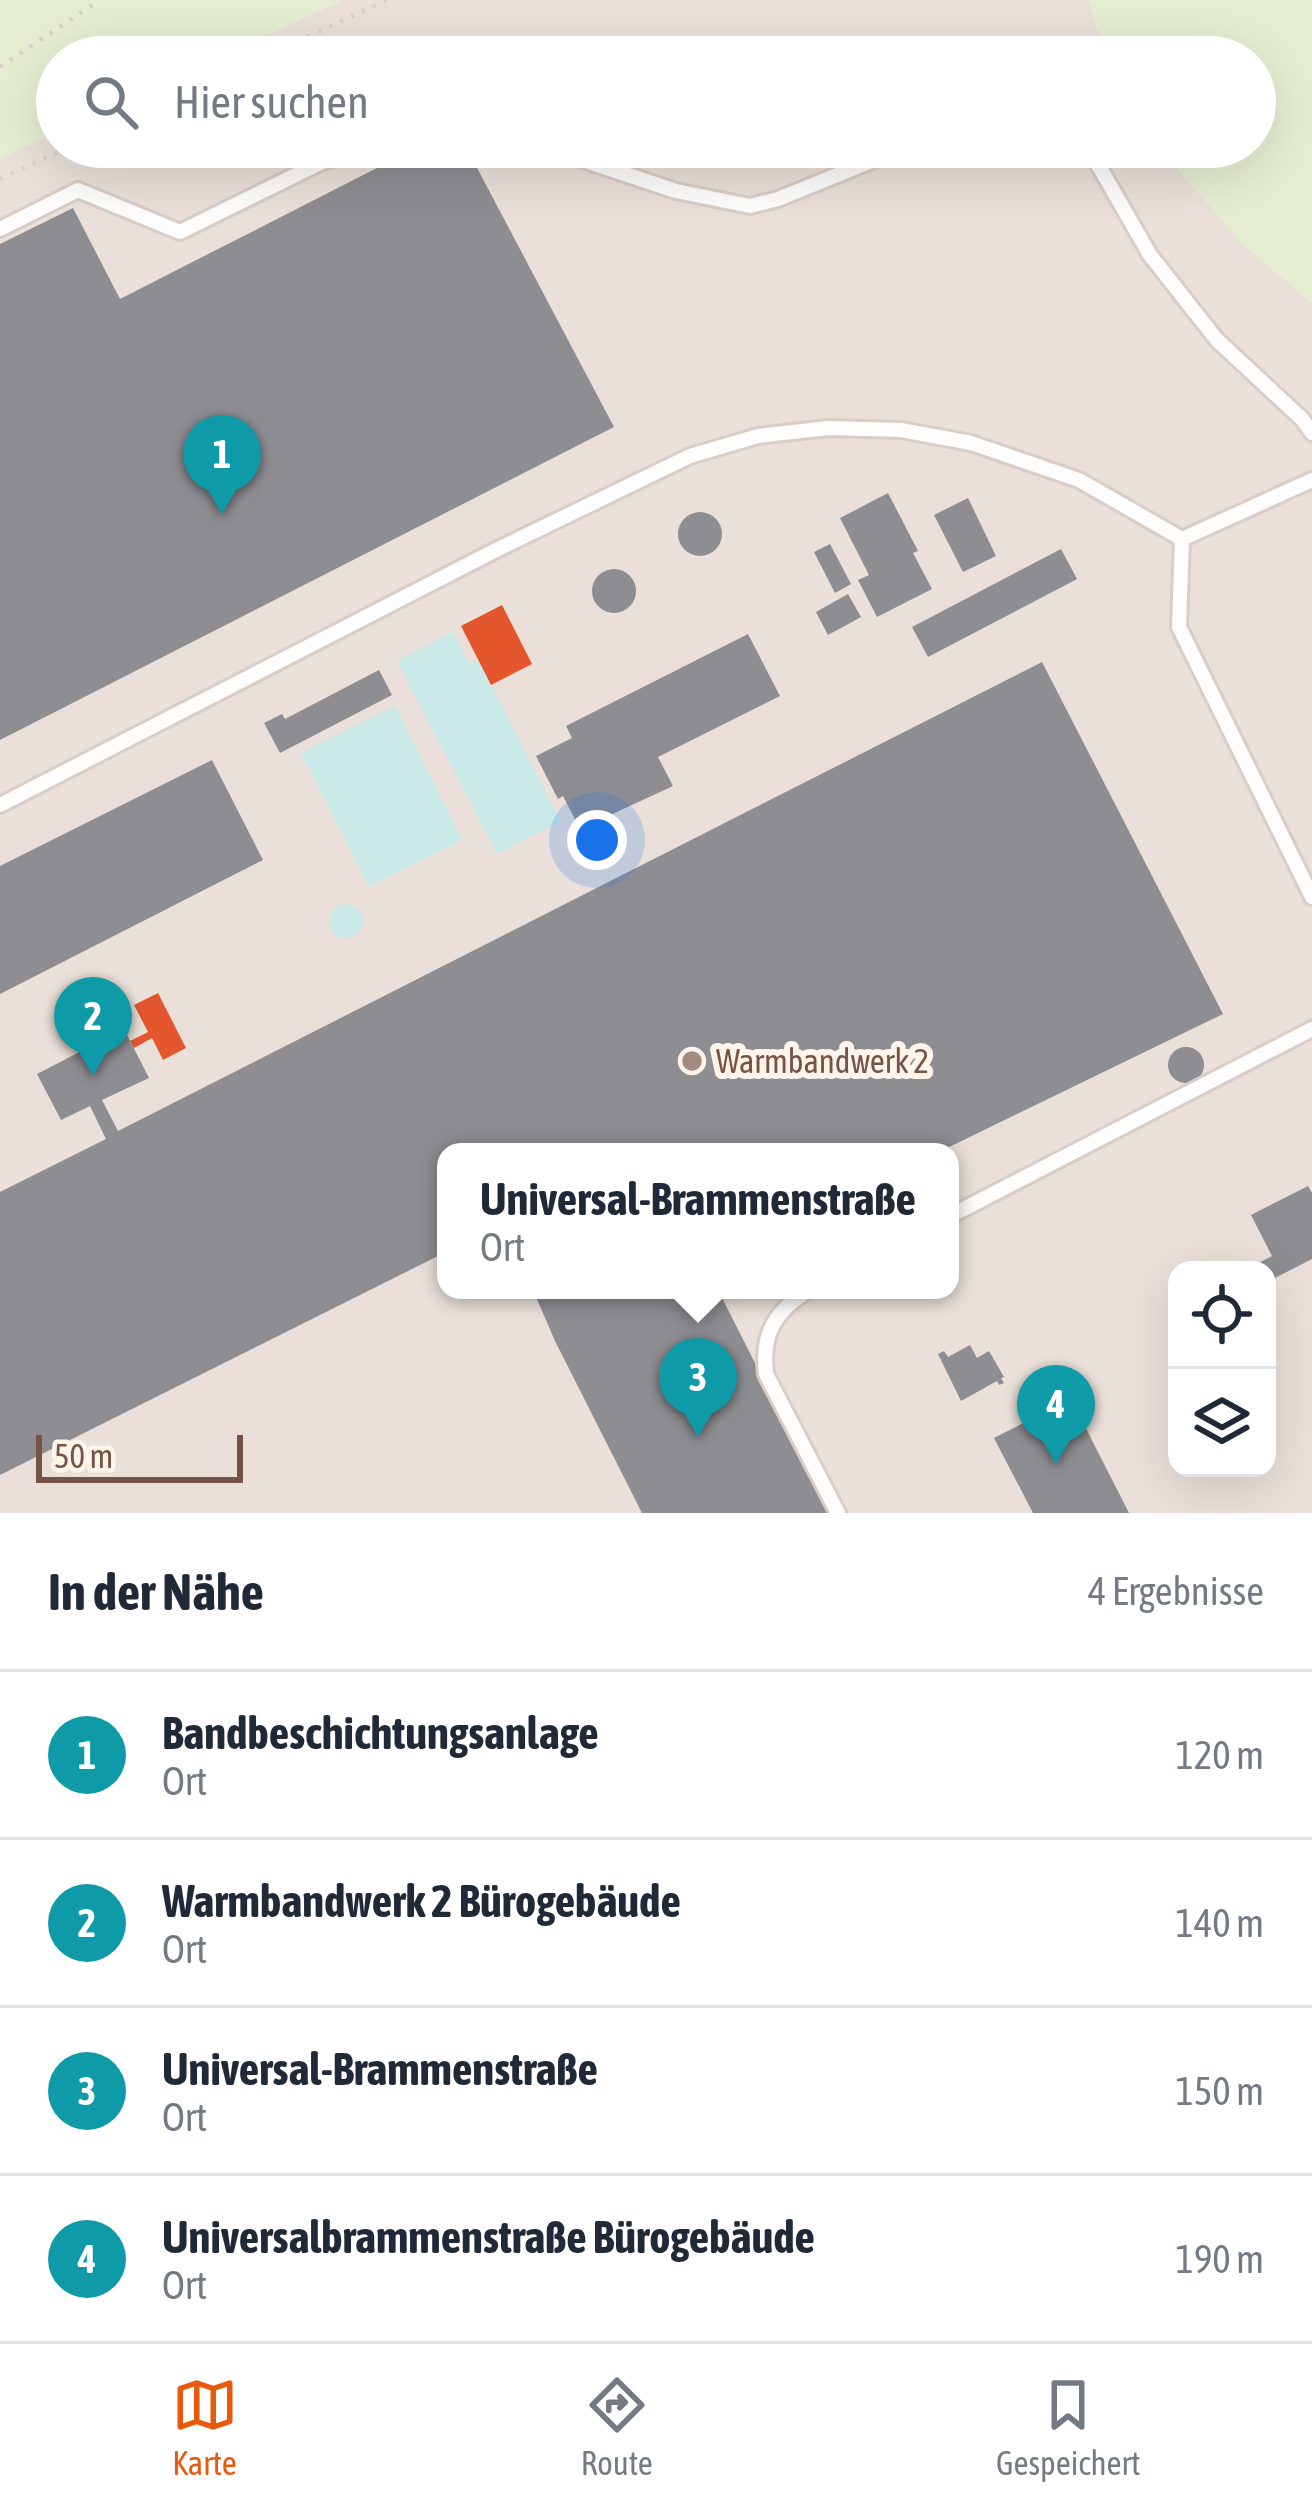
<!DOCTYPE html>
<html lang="de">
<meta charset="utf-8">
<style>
body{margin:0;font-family:"Asap Condensed",sans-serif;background:#f6f6f7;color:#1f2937}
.controls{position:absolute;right:36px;bottom:36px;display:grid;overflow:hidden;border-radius:24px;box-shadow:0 12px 48px #0002}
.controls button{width:108px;height:108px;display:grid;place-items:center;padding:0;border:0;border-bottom:3px solid #e0e1e3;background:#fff;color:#1f2937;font:60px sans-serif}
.scale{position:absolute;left:36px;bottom:30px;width:207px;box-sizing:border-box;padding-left:12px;border:6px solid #765347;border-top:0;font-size:33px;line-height:42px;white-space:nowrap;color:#765347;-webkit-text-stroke:9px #fff4e9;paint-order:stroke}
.you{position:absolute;left:597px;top:840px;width:42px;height:42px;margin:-30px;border:9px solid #fff;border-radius:50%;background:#1a73e8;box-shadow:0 0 0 18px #1a73e833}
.badge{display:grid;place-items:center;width:78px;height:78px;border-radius:50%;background:#ea580c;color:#fff;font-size:39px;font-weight:700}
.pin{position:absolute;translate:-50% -99px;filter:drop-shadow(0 3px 6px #0008)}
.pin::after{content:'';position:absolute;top:63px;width:42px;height:36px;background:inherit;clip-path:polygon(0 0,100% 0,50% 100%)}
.popup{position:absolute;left:437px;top:1143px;width:522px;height:156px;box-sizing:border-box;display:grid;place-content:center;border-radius:24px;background:#fff;filter:drop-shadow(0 3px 9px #0005);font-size:39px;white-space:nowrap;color:#747a83}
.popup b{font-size:45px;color:#1f2937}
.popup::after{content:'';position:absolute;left:50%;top:100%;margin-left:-24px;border:24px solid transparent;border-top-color:#fff}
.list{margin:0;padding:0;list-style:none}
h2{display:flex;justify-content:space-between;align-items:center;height:156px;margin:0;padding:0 48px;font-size:51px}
h2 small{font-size:39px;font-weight:400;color:#747a83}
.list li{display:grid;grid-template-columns:78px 1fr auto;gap:36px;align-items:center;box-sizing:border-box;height:168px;padding:0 48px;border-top:3px solid #e0e1e3}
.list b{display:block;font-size:45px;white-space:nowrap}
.list p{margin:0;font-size:39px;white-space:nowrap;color:#747a83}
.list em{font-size:39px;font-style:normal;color:#747a83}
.icon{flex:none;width:66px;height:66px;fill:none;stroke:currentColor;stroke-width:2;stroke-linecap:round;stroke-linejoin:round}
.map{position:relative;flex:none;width:1312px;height:1513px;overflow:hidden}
.search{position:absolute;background:#fff;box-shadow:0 12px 48px #0002;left:36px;right:36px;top:36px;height:132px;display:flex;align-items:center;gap:30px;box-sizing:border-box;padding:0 42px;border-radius:66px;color:#747a83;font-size:45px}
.sheet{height:828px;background:#fff}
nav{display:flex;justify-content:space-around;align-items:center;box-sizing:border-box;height:168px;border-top:3px solid #e0e1e3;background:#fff;font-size:33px;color:#747a83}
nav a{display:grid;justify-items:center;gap:6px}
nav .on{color:#ea580c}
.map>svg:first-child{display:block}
</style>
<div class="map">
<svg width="1312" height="1513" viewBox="0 0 1312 1513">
<rect width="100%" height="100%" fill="#f8f0e7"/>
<path fill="#eae0d9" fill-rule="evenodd" d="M342,0H1088L1107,57H219Z
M57,132V147H1159L1242,243L1312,303V1513H0V158ZM446,1152H950V1290H446ZM1177,1270H1267V1468H1177Z"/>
<path fill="#e5eed1" d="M0,0H341L219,57H57V132L0,158Z
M1088,0H1312V303L1242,243L1159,147H1255V57H1108Z"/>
<path fill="#c9e8e8" d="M679,147H799L740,168L681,151Z
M453,632L469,663L478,660L561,821L497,854L397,661Z
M395,706L463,840L369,887L301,753Z
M329 921a17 17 0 1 1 34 0a17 17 0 1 1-34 0Z"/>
<path fill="#e4572e" d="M502,605L532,664L491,685L461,626Z
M158,993L186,1048L163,1060L152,1038L134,1048L130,1041L148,1032L134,1005Z"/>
<path fill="#8d8d92" d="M418,147H466L614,427L0,740V244L73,208L120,299Z
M888,493L918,551L913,553L932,589L877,617L858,580L869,575L840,518Z
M968,498L996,556L963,572L934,515Z
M678 534a22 22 0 1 1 44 0a22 22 0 1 1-44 0Z
M830,544L851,584L835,593L814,552Z
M1061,549L1077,579L928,657L912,627Z
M592 591a22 22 0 1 1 44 0a22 22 0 1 1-44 0Z
M848,594L861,617L828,635L816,612Z
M748,634L780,696L658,757L673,786L580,829L563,796L558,799L536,756L572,738L566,726Z
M1042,662L1223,1014L939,1152H446V1252L0,1475V1192L106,1139L90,1106L61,1120L37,1074L124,1029L149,1078L102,1100L118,1131Z
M379,670L392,695L280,753L264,723L282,714L285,719Z
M212,760L263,860L0,994V866Z
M1168 1065a18 18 0 1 1 36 0a18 18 0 1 1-36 0Z
M1308,1186L1312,1193V1259L1267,1282V1270H1245L1272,1256L1251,1215Z
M533,1290H718L831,1513H642L555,1341Z
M970,1345L977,1358L989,1351L1004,1377L1001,1378L1004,1383L999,1385L997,1381L961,1401L938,1354L944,1351L948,1357Z
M1071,1399L1129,1513H1033L994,1438Z"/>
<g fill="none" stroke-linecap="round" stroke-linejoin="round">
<g stroke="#d9cdc6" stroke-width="20">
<path id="service" d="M544,147L676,191L750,206L778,199L906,147
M1088,147L1150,255L1217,340L1302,419L1312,433
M0,229L78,190L180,232L322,162L378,147
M1182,539L1179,627L1312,897
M0,805L498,549L690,456L758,436L828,428L901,430L971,443L1079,480L1182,539L1312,480
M950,1216L1312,1029
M809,1290C775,1311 761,1334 766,1374L838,1513"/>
</g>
<path stroke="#dad0cb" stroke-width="4.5" stroke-dasharray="3 9" stroke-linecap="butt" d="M264,57L387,0
M0,67L100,0
M0,179L69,147"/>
<use href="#service" stroke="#fefdfb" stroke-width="14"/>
</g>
<circle fill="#a48a7f" stroke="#fff4e9" stroke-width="4.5" cx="692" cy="1061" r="12"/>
<g text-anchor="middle" stroke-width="12" stroke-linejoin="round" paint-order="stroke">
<g font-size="33" fill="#765347" stroke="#fff4e9" text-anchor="start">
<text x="716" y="1073">Warmbandwerk 2</text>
</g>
</g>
</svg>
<div class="controls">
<button><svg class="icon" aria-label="locate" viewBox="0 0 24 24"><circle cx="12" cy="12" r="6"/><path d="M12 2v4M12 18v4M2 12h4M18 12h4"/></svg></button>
<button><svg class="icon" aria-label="layers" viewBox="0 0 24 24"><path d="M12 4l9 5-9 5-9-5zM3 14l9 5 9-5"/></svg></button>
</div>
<div class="scale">50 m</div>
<div class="you"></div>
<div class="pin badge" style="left:222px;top:514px;background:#0f9aa8">1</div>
<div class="pin badge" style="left:93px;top:1076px;background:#0f9aa8">2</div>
<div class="pin badge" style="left:698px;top:1437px;background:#0f9aa8">3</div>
<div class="popup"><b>Universal-Brammenstraße</b>Ort</div>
<div class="pin badge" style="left:1056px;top:1464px;background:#0f9aa8">4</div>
<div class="search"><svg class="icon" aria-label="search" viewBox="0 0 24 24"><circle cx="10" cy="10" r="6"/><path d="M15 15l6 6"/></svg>Hier suchen</div>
</div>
<section class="sheet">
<h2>In der Nähe<small>4 Ergebnisse</small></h2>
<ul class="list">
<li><span class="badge" style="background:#0f9aa8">1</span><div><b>Bandbeschichtungsanlage</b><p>Ort</p></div><em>120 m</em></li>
<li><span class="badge" style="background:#0f9aa8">2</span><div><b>Warmbandwerk 2 Bürogebäude</b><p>Ort</p></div><em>140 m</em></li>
<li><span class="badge" style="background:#0f9aa8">3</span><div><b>Universal-Brammenstraße</b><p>Ort</p></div><em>150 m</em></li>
<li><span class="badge" style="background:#0f9aa8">4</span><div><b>Universalbrammenstraße Bürogebäude</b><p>Ort</p></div><em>190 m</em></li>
</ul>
</section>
<nav>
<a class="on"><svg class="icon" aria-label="map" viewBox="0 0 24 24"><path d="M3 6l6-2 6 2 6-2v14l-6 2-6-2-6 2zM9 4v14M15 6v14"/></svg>Karte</a>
<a><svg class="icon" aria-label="directions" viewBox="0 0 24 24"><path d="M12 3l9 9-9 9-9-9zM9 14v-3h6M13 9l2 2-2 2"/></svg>Route</a>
<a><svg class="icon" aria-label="saved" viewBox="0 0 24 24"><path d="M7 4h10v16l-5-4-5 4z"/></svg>Gespeichert</a>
</nav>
